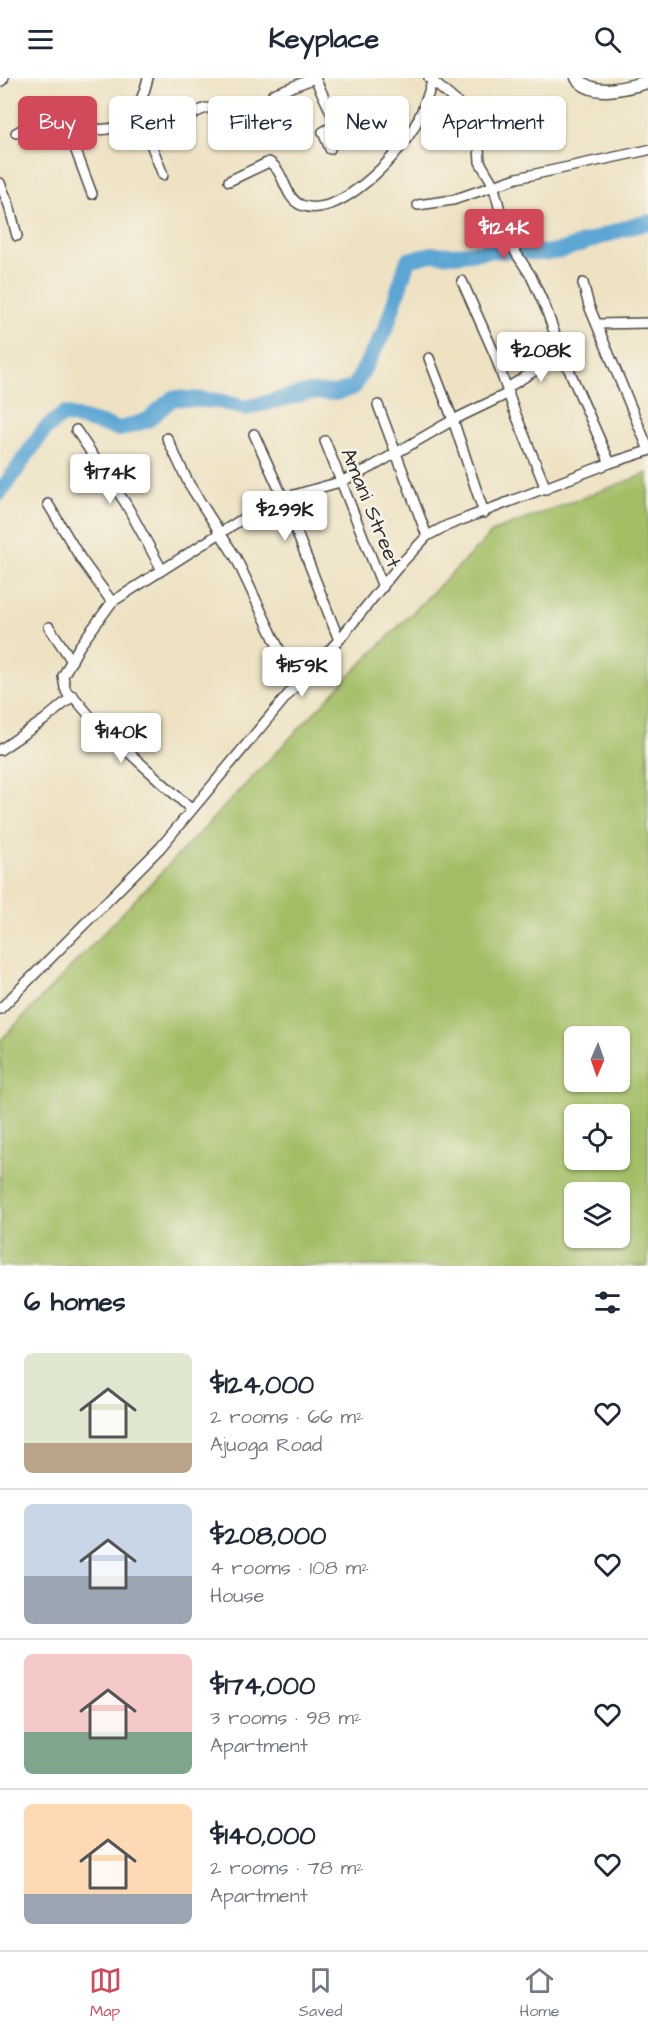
<!DOCTYPE html>
<html lang="en">
<head>
<meta charset="utf-8">
<style>
	:root { --surface:#fff; --page:#f6f6f7; --text:#1f2937; --muted:#747a83; --line:#e0e1e3; --accent:#d1495b }
	body { margin:0; font-family:"Architects Daughter",sans-serif; background:var(--page); color:var(--text); height:100vh; display:flex; flex-direction:column; font-size:22px; white-space:nowrap }
	* { box-sizing:border-box; margin:0 }
	p { font-size:20px; color:var(--muted) }
	.icon { flex:none; width:33px; height:33px; fill:none; stroke:currentColor; stroke-width:2; stroke-linecap:round; stroke-linejoin:round }
	.map { position:relative; height:1188px; overflow:hidden }
	.details { display:flex; flex-direction:column; background:var(--surface); flex:1 }
	.details>* { flex:none }
	.top-card { position:absolute; left:18px; top:18px; width:612px; height:54px; display:flex; gap:12px }
	.needle { width:39px; rotate:182deg }
	.fabs { position:absolute; left:564px; top:948px; display:grid; gap:12px }
	.fabs a { display:grid; place-items:center; width:66px; height:66px; border-radius:9px; background:var(--surface); box-shadow:0 2px 4px #0004; font-size:30px }
	.price { position:absolute; translate:-50% -51px; padding:0 14px; border-radius:6px; background:#fff; color:#222; font-size:20px; line-height:39px; filter:drop-shadow(0 2px 3px #0008) }
	.price::after { content:''; position:absolute; left:50%; top:36px; width:18px; height:14px; margin-left:-9px; background:inherit; clip-path:polygon(0 0,100% 0,50% 100%) }
	.price.selected { background:var(--accent); color:#fff }
	ul { padding:0; list-style:none }
	li { display:flex; align-items:center; gap:18px; height:150px; padding:0 24px }
	li+li { border-top:2px solid var(--line) }
	li span { display:grid; place-items:center; flex:none; width:168px; height:120px; border-radius:9px; color:#555 }
	li>.icon { margin-inline-start:auto }
	span .icon { width:72px; height:72px; fill:#fffc; stroke-width:1 }
	li b { font-size:26px }
	h2 { display:flex; justify-content:space-between; align-items:center; height:72px; padding:0 24px; font-size:26px }
	.tag { padding:0 21px; border-radius:9px; background:var(--surface); box-shadow:0 2px 4px #0004; font-size:21px; line-height:54px }
	.tag.selected { background:var(--accent); color:#fff }
	header { display:flex; justify-content:space-between; align-items:center; height:78px; padding:0 24px; background:var(--surface); font-size:27px; font-weight:700 }
	.tab-bar { display:flex; justify-content:space-around; align-items:center; height:84px; border-top:2px solid var(--line); background:var(--surface); font-size:16px; color:var(--muted) }
	.tab-bar a { display:grid; justify-items:center; gap:3px }
	.tab-bar .selected { color:var(--accent) }
	.map>svg:first-child { display:block }
	.green { fill:#a2be65; stroke:#667448; stroke-width:1.5; fill-rule:evenodd }
	.lines { fill:none; stroke-linecap:round; stroke-linejoin:round }
	.river { stroke:#5ca6d4; stroke-width:16 }
	.minor-casing { stroke:#484642; stroke-width:12 }
	.tertiary-casing { stroke:#484642; stroke-width:15 }
	.minor { stroke:#fff; stroke-width:9 }
	.tertiary { stroke:#fff; stroke-width:12 }
	.labels { text-anchor:middle; dominant-baseline:central; stroke-width:5; stroke-linejoin:round; paint-order:stroke }
	.street-label { font-size:21px; fill:#2b2b2b; stroke:#f7f3e8 }
</style>
</head>
<body>
<header><svg class="icon" aria-label="menu" viewBox="0 0 24 24"><path d="M4 6h16M4 12h16M4 18h16"/></svg>Keyplace<svg class="icon" aria-label="search" viewBox="0 0 24 24"><circle cx="10" cy="10" r="6"/><path d="M15 15l6 6"/></svg></header>
<div class="map">
<svg width="648" height="1188" viewBox="0 0 648 1188">
	<rect width="100%" height="100%" fill="#f7f3e8"/>
	<filter id="ink" filterUnits="userSpaceOnUse"><feTurbulence type="fractalNoise" baseFrequency=".0167" numOctaves="2"/><feDisplacementMap in="SourceGraphic" scale="12" xChannelSelector="R" yChannelSelector="G"/><feConvolveMatrix kernelMatrix="1 2 1 2 8 2 1 2 1" color-interpolation-filters="sRGB"/></filter>
	<filter id="wash" filterUnits="userSpaceOnUse"><feTurbulence type="fractalNoise" baseFrequency=".008" numOctaves="4" result="noise"/><feDisplacementMap in="SourceGraphic" scale="24" xChannelSelector="R" yChannelSelector="G"/><feGaussianBlur stdDeviation="1.35" result="paint"/><feColorMatrix in="noise" values="0 0 0 0 0 0 0 0 0 0 0 0 0 0 0 0 0 1.4 0 .05"/><feComposite in="paint" operator="in"/></filter>
	<g filter="url(#wash)">
		<rect width="100%" height="100%" fill="#eee2c3"/>
		<!-- green -->
		<path class="green" d="M648 395V1188H0L1 962 355 592 494 453ZM574 958H620V1004H574ZM574 1036H620V1082H574ZM574 1114H620V1160H574Z"/>
		<g class="lines">
			<!-- river -->
			<path class="river" d="M0 415 45 351 64 336 120 351 148 342 173 320 219 323 245 330 310 314 336 315 354 309 386 250 408 182 432 176 453 177 494 172 544 175 563 172 623 151 648 144"/>
		</g>
	</g>
	<g filter="url(#ink)">
		<g class="lines">
			<defs>
				<g id="minor">
					<path d="M315 0 335 43V47L323 54 330 71"/>
					<path d="M429 0 459 26 468 45 479 70 480 84 493 106 505 151 516 175 531 198 546 231 562 276 610 385"/>
					<path d="M273 16 315 0"/>
					<path d="M133 38 144 48 163 97"/>
					<path d="M90 48 81 60 76 73 92 116"/>
					<path d="M144 48C167 50 186 38 206 30"/>
					<path d="M16 55C28 48 53 31 67 32 77 33 82 42 89 48 95 52 101 52 107 51 133 50 143 21 148 0"/>
					<path d="M229 103 269 84C285 93 284 120 301 127 338 142 396 80 413 51 422 36 427 21 432 4"/>
					<path d="M0 105 9 127 17 158"/>
					<path d="M418 127 453 122 517 100 648 72"/>
					<path d="M462 203 495 277 514 332 546 411"/>
					<path d="M583 205 589 228 648 370"/>
					<path d="M597 246 648 245"/>
					<path d="M429 280 453 342 484 435"/>
					<path d="M507 310 562 276"/>
					<path d="M378 327 427 458"/>
					<path d="M76 352 126 426 162 492"/>
					<path d="M254 356 284 422 339 562"/>
					<path d="M167 360 189 406 236 480 296 607"/>
					<path d="M325 363 383 509"/>
					<path d="M48 426 81 481 112 524"/>
					<path d="M49 549 72 583"/>
					<path d="M0 672 44 642 73 618"/>
					<path d="M191 731 94 643 73 618 67 615 65 610 63 598 79 569 112 524 247 438 294 417 340 404 370 390 453 342 509 315"/>
					<path d="M0 931 160 770 296 607 339 562 398 489 427 458 446 448 610 385 648 373"/>
				</g>
				<g id="tertiary">
					<path d="M577 0C593 21 627 9 648 4"/>
					<path d="M0 2 2 0"/>
				</g>
			</defs>
			<!-- minor casing -->
			<use href="#minor" class="minor-casing"/>
			<!-- tertiary casing -->
			<use href="#tertiary" class="tertiary-casing"/>
			<!-- minor -->
			<use href="#minor" class="minor"/>
			<!-- tertiary -->
			<use href="#tertiary" class="tertiary"/>
		</g>
	</g>
	<g class="labels">
		<!-- street labels -->
		<g class="street-label">
			<text transform="translate(371 430) rotate(68)">Amani Street</text>
		</g>
	</g>
</svg>
<div class="fabs">
<a><svg class="needle" viewBox="-14 -14 28 28"><path d="M0-13l5 13h-10z" fill="#e53935"/><path d="M0 13l5-13h-10z" fill="#747a83"/></svg></a>
<a><svg class="icon" aria-label="locate" viewBox="0 0 24 24"><circle cx="12" cy="12" r="6"/><path d="M12 2v4M12 18v4M2 12h4M18 12h4"/></svg></a>
<a><svg class="icon" aria-label="layers" viewBox="0 0 24 24"><path d="M12 4l9 5-9 5-9-5zM3 14l9 5 9-5"/></svg></a>
</div>
<b class="price selected" style="left:504px;top:182px">$124K</b>
<b class="price" style="left:541px;top:305px">$208K</b>
<b class="price" style="left:110px;top:427px">$174K</b>
<b class="price" style="left:285px;top:464px">$299K</b>
<b class="price" style="left:302px;top:620px">$159K</b>
<b class="price" style="left:121px;top:686px">$140K</b>
<div class="top-card">
<a class="tag selected">Buy</a>
<a class="tag">Rent</a>
<a class="tag">Filters</a>
<a class="tag">New</a>
<a class="tag">Apartment</a>
</div>
</div>
<section class="details">
<h2>6 homes<svg class="icon" aria-label="filters" viewBox="0 0 24 24"><path d="M4 7h16M4 17h16"/><circle cx="9" cy="7" r="2"/><circle cx="15" cy="17" r="2"/></svg></h2>
<ul>
<li><span style="background:linear-gradient(#dfe7d0 75%,#b9a48a 0)"><svg class="icon" aria-label="home" viewBox="0 0 24 24"><path d="M3 11l9-7 9 7M6 9v11h12V9"/></svg></span><div><b>$124,000</b><p>2 rooms · 66 m²</p><p>Ajuoga Road</p></div><svg class="icon" aria-label="heart" viewBox="0 0 24 24"><path d="M12 20l-8-8c-3-5 5-10 8-4 3-6 11-1 8 4z"/></svg></li>
<li><span style="background:linear-gradient(#c9d6e8 60%,#9aa5b1 0)"><svg class="icon" aria-label="home" viewBox="0 0 24 24"><path d="M3 11l9-7 9 7M6 9v11h12V9"/></svg></span><div><b>$208,000</b><p>4 rooms · 108 m²</p><p>House</p></div><svg class="icon" aria-label="heart" viewBox="0 0 24 24"><path d="M12 20l-8-8c-3-5 5-10 8-4 3-6 11-1 8 4z"/></svg></li>
<li><span style="background:linear-gradient(#f6c9c9 65%,#7fa58c 0)"><svg class="icon" aria-label="home" viewBox="0 0 24 24"><path d="M3 11l9-7 9 7M6 9v11h12V9"/></svg></span><div><b>$174,000</b><p>3 rooms · 98 m²</p><p>Apartment</p></div><svg class="icon" aria-label="heart" viewBox="0 0 24 24"><path d="M12 20l-8-8c-3-5 5-10 8-4 3-6 11-1 8 4z"/></svg></li>
<li><span style="background:linear-gradient(#ffd9b3 75%,#9aa5b1 0)"><svg class="icon" aria-label="home" viewBox="0 0 24 24"><path d="M3 11l9-7 9 7M6 9v11h12V9"/></svg></span><div><b>$140,000</b><p>2 rooms · 78 m²</p><p>Apartment</p></div><svg class="icon" aria-label="heart" viewBox="0 0 24 24"><path d="M12 20l-8-8c-3-5 5-10 8-4 3-6 11-1 8 4z"/></svg></li>
</ul>
</section>
<nav class="tab-bar">
<a class="selected"><svg class="icon" aria-label="map" viewBox="0 0 24 24"><path d="M3 6l6-2 6 2 6-2v14l-6 2-6-2-6 2zM9 4v14M15 6v14"/></svg>Map</a>
<a><svg class="icon" aria-label="saved" viewBox="0 0 24 24"><path d="M7 4h10v16l-5-4-5 4z"/></svg>Saved</a>
<a><svg class="icon" aria-label="home" viewBox="0 0 24 24"><path d="M3 11l9-7 9 7M6 9v11h12V9"/></svg>Home</a>
</nav>
</body>
</html>
